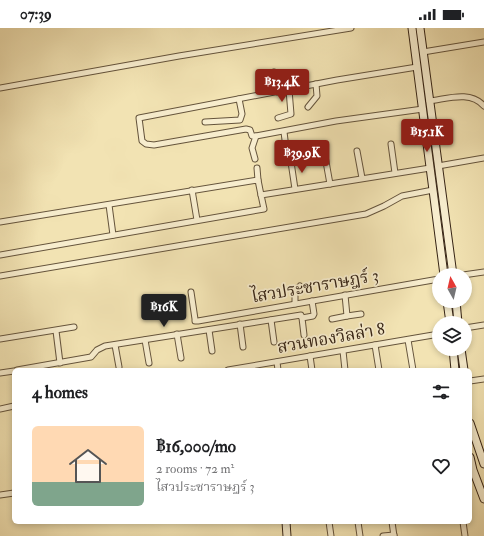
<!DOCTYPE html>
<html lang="en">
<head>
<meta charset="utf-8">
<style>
	:root { --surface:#fff; --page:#f2f2f2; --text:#202124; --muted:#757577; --line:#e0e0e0; --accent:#8f2418 }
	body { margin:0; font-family:"IM FELL Double Pica","Noto Serif Thai",serif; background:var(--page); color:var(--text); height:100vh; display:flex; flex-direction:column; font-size:15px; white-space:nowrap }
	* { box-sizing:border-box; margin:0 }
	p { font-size:13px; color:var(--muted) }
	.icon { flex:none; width:22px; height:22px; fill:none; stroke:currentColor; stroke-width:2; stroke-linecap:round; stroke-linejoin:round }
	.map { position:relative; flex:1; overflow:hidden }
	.drawer { position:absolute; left:12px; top:340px; width:460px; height:156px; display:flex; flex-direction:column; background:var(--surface); border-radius:6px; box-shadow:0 2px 6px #0003 }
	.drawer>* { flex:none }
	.needle { width:26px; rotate:352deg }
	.tools { position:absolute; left:432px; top:240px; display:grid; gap:8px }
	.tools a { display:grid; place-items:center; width:40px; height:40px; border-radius:50%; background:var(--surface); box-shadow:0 2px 6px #0003; font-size:20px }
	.price { position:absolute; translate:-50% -34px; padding:0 9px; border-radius:4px; background:var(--accent); color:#fff; font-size:13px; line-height:26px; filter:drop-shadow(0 1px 2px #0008) }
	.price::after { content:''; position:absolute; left:50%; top:24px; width:12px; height:9px; margin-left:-6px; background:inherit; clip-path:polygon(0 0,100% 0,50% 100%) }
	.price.current { background:#222; color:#fff }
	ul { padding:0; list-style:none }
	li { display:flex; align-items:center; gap:12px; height:100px; padding:0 20px }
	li+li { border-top:1px solid var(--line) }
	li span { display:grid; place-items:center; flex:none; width:112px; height:80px; border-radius:6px; color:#555 }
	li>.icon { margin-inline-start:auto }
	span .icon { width:48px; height:48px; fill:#fffc; stroke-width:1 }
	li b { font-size:17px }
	h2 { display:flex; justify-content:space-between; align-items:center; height:48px; padding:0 20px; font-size:17px }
	.status { display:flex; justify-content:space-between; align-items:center; height:28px; padding:0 20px; background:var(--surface); direction:ltr }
	.status svg { height:11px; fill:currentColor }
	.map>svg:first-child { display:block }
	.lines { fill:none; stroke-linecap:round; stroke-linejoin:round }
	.street-casing { stroke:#65543c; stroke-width:7 }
	.secondary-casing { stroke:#362415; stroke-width:9 }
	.street { stroke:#f7edce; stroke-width:5 }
	.secondary { stroke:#f7edce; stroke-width:7 }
	.labels { text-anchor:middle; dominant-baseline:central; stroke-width:3.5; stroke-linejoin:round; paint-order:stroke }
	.street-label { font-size:17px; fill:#362415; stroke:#f7edce }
</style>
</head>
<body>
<div class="status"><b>07:39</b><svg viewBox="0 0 49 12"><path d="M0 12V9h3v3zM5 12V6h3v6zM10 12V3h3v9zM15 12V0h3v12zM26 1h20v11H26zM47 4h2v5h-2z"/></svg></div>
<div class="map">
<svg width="484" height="508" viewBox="0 0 484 508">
	<rect width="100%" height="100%" fill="#f2e3b3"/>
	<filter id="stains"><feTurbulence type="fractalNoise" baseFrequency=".005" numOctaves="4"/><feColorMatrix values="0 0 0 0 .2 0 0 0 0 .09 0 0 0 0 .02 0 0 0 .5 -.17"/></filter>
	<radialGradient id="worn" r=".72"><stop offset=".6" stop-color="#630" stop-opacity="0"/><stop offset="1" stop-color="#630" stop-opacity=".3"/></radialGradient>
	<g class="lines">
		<defs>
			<g id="street">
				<path d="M423 24 484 14"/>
				<path d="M417 39 337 52 139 90 142 113 146 116 154 117 246 101 250 102 252 108H256L336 93 423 81"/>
				<path d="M274 44 278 64"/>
				<path d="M0 60 179 28 351 0"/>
				<path d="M429 73C447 71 470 62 484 78"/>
				<path d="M308 79 317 68 316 56"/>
				<path d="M278 90 291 86 289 62"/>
				<path d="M205 94 240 92 242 86 239 71"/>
				<path d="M284 104 287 128"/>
				<path d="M391 116 395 145"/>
				<path d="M357 123 362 150"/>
				<path d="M325 128 330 156"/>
				<path d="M255 131 252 120 256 108"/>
				<path d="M291 134 295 161"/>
				<path d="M438 138 484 130"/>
				<path d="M257 140 258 152"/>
				<path d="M192 162 197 192"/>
				<path d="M109 177 113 207"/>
				<path d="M0 194 258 152 261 167"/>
				<path d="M0 227 264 181 261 167 430 140"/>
				<path d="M463 247 484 244"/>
				<path d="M0 248 366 186 384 178 402 168 433 162"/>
				<path d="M191 264 195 291V293H198L439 251"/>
				<path d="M345 267 347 288 361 286"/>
				<path d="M295 276V264L300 258"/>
				<path d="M332 291 347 288"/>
				<path d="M271 292 274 314"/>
				<path d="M240 296 243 319"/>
				<path d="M465 300 484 297"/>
				<path d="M209 302 212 323"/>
				<path d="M56 303 60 335"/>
				<path d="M177 306 181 330"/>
				<path d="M304 307 302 290 313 288 314 286 312 273"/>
				<path d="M0 311 74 299"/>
				<path d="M145 312 149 335"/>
				<path d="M408 312 413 342"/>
				<path d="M115 317 119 339"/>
				<path d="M375 317 379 342"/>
				<path d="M343 323 345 342"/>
				<path d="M310 328 312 342"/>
				<path d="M277 334 278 342"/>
				<path d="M17 342 91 329 97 322 105 318 301 287 302 290"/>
				<path d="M228 342 439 306"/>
				<path d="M0 345 14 343"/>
				<path d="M470 353 484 351"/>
				<path d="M0 381 14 378"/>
				<path d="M0 467 14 465"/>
				<path d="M329 494 331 508"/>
				<path d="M358 494 360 508"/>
				<path d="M392 494 394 508"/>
				<path d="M463 494 465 508"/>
				<path d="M383 508 394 507"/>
			</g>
			<g id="secondary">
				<path d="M412 0 444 247"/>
				<path d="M420 0 453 247"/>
				<path d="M447 273 450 295"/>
				<path d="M456 273 458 295"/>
				<path d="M453 321 455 342"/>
				<path d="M461 321 464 342"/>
				<path d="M470 395 484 436"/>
				<path d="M470 429 473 442 484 471"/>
				<path d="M286 494 287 508"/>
			</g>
		</defs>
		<!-- street casing -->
		<use href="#street" class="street-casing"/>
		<!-- secondary casing -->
		<use href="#secondary" class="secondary-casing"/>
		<!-- street -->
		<use href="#street" class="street"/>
		<!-- secondary -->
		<use href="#secondary" class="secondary"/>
	</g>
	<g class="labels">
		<!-- street labels -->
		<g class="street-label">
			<text transform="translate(315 258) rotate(-10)">ไสวประชาราษฎร์ 3</text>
			<text transform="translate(331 310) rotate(-10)">สวนทองวิลล่า 8</text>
		</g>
	</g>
	<rect width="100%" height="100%" filter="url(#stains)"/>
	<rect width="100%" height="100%" fill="url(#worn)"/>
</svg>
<div class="tools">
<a><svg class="needle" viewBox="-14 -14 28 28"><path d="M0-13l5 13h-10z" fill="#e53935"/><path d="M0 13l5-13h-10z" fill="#757577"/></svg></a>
<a><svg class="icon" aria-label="layers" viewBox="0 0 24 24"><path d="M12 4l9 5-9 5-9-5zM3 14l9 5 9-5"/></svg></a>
</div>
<b class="price" style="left:282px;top:75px">฿13.4K</b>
<b class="price" style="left:427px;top:125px">฿15.1K</b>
<b class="price" style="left:302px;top:146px">฿39.9K</b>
<b class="price current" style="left:164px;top:300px">฿16K</b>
<section class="drawer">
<h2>4 homes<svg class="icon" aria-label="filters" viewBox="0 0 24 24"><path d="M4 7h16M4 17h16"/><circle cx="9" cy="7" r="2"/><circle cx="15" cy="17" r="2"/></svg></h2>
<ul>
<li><span style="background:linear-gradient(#ffd9b3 70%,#7fa58c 0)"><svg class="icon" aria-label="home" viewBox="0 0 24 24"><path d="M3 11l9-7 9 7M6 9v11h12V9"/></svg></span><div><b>฿16,000/mo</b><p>2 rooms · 72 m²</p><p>ไสวประชาราษฎร์ 3</p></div><svg class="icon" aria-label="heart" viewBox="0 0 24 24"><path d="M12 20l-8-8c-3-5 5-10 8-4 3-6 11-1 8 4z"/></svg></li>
</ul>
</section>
</div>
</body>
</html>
